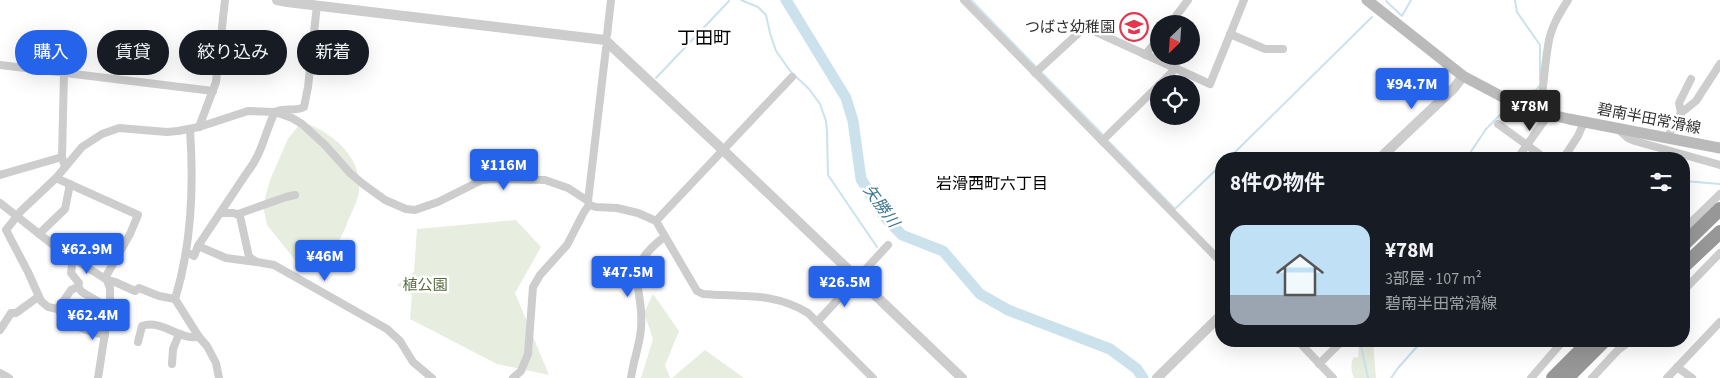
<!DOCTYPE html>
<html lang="ja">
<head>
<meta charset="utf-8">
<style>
	:root { --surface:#171b24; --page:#242831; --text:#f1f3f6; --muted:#9ea1a6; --line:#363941; --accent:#2563eb }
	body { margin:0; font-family:"Source Sans 3","Noto Sans JP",sans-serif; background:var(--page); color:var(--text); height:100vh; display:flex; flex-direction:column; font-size:19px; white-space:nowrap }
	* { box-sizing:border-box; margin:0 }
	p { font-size:16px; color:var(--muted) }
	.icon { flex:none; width:28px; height:28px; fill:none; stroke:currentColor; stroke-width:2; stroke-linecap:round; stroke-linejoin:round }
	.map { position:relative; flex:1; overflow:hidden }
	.sheet { position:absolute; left:1215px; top:152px; width:475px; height:195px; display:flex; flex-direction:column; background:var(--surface); border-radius:20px; box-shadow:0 5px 20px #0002 }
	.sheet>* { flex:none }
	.top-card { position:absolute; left:15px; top:30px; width:475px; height:45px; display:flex; gap:10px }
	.needle { width:32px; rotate:205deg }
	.buttons { position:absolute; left:1150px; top:15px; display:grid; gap:10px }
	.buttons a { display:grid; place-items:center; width:50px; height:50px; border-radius:50%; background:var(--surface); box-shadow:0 5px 20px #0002; font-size:25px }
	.price { position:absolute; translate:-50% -42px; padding:0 11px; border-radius:5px; background:var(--accent); color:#fff; font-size:16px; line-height:32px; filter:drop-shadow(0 1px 2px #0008) }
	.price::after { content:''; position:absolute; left:50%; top:30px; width:15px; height:11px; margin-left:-8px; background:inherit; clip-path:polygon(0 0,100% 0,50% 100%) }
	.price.active { background:#222; color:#fff }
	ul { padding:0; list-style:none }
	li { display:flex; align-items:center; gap:15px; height:125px; padding:0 15px }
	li+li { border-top:1px solid var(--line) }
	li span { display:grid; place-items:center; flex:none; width:140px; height:100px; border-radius:15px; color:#555 }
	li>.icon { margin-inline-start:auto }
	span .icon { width:60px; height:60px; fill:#fffc; stroke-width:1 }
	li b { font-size:21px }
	h2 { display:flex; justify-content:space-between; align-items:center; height:60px; padding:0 15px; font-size:21px }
	.pill { padding:0 18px; border-radius:22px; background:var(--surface); box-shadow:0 5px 20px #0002; font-size:18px; line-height:45px }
	.pill.active { background:var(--accent); color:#fff }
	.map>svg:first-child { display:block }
	.green { fill:#e7eddf }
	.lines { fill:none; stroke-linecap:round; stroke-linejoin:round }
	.stream { stroke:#cbe2ec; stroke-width:2 }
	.river { stroke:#cbe2ec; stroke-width:11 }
	.minor { stroke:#cdcdcd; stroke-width:8 }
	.tertiary { stroke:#cdcdcd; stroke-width:10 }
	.secondary { stroke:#bababa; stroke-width:11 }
	.motorway { stroke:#979797; stroke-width:14 }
	.labels { text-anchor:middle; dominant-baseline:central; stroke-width:5; stroke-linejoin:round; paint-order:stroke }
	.poi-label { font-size:15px; fill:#303030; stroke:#fff; text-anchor:end }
	.street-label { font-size:15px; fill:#303030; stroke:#fff }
	.park-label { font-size:15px; fill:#576c3e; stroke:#fff }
	.neighbourhood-label { font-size:16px; fill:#000; stroke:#fff }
	.water-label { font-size:16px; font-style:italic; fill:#3e7893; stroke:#fff }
	.quarter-label { font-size:18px; fill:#000; stroke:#fff }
</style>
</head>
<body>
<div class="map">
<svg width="1720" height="378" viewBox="0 0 1720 378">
	<rect width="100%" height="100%" fill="#fff"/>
	<!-- green -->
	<g class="green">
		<path d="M308 124C336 135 363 160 359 192 357 202 352 212 348 221 344 232 337 246 329 254 325 259 319 263 314 266L296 261 267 225 263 206 270 180 288 139 299 125Z"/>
		<path d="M516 220 541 247 515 293 549 375 497 364 410 319 412 295 397 285 414 272 417 229Z"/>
		<path d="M653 294 679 331 665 365 670 378H641L653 339 644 313Z"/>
		<path d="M1359 341H1373L1376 378H1354C1351 372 1350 363 1354 357L1358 358Z"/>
		<path d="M705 350 744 378H672Z"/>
	</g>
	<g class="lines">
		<!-- stream -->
		<g class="stream">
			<path d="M741 0 758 7 766 15 770 33 776 51 791 72 809 89 820 104 826 121 827 131 828 175 877 247"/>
			<path d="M971 0 1036 67"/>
			<path d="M1515 0 1517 12 1540 45V80"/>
			<path d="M1386 1 1402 16 1411 0"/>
			<path d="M1041 72 1104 136"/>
			<path d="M656 78 729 1"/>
			<path d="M1519 97 1524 93 1536 90 1540 85"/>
			<path d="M1107 140 1175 209 1221 165"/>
			<path d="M1228 159 1372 17"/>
			<path d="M1466 159 1486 129 1505 110"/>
			<path d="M1684 181 1720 184"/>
			<path d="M1360 341 1368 378"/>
			<path d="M1391 378 1398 368 1422 341"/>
		</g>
		<!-- river -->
		<path class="river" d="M786 0 846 98 853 121 861 179 884 216 902 235 943 251 980 294 1008 310 1110 349 1137 369 1143 378"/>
		<!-- minor -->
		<g class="minor">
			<path d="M964 0 1221 262"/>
			<path d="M1170 24 1188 0"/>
			<path d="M1230 34 1265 49H1283"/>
			<path d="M605 40 607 35 611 0"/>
			<path d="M1145 55 1159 38"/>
			<path d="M0 65 213 91"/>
			<path d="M64 73 62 157 65 167"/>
			<path d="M1035 73 1085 27 1210 84 1244 0"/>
			<path d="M1160 84 1176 68"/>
			<path d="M1539 112C1544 90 1544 68 1548 46 1550 29 1559 14 1568 0"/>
			<path d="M1681 113 1679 103 1691 79"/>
			<path d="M1498 124 1546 159"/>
			<path d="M199 127 216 82 225 0"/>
			<path d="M190 129C194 186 192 244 175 299L199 337 207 346 216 363 219 378"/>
			<path d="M1619 130 1628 138 1635 141 1720 165"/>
			<path d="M1667 138 1681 113 1696 101 1720 64"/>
			<path d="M1102 141 1159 85"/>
			<path d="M1517 159 1549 114"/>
			<path d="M1563 159 1578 136 1584 122"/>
			<path d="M0 175 62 157"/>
			<path d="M56 178 138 215 130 234 105 278"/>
			<path d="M0 203 57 248 107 280 115 282 135 291 139 288 159 296 175 299"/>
			<path d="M589 205 596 207 617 208 638 213 656 221 697 291 703 294C742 297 774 292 808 313L873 378"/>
			<path d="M589 205 588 201 606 48 610 43"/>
			<path d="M221 213H234L240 216 249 257 257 262 274 265 387 329 400 341 413 362 432 378"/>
			<path d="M238 214 286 197 295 195"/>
			<path d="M656 221 792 77"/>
			<path d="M1684 229 1720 194"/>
			<path d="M39 234 65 209 70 184"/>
			<path d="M198 246 226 258 256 262"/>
			<path d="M186 252 194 256 198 246 246 174C263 153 264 134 275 112 284 107 295 112 304 107L308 87 317 5"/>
			<path d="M73 258 71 273 79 283 78 287"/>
			<path d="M1684 290 1720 253"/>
			<path d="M58 309 71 290 78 287 82 292 109 308"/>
			<path d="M817 322 888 245"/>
			<path d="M0 330 11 313H16L38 297"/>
			<path d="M105 335C88 331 66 325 58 309L48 307 41 301 28 272 6 230 21 211 56 178 82 147 102 134 119 128 167 132 178 131 199 127 248 111 275 112 292 118 302 124 325 145 350 173 363 184 385 200 406 209 415 210 438 202 482 180 491 179 545 180 568 188 588 201"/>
			<path d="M1298 341 1333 378"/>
			<path d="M138 342 142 326C162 319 178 340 199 337"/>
			<path d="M172 364 173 349 179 334"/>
			<path d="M1319 364 1342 341"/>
			<path d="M1677 367 1692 378"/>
			<path d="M0 373 9 378"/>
			<path d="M98 378 110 301V288L107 280"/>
			<path d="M513 378 521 371 528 354 533 287 540 275 567 245 584 212 589 205"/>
			<path d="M631 378C633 361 640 345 641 328 645 285 619 272 664 237"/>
			<path d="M1531 378 1563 341"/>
			<path d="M1592 378 1618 350 1630 341"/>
			<path d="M1667 378 1720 322"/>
		</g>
		<!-- tertiary -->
		<g class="tertiary">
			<path d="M277 0 287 2 605 40 723 150 962 378"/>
			<path d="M1379 159 1454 88 1463 76"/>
			<path d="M1157 378 1221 315"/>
		</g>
		<!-- secondary -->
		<path class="secondary" d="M1367 0 1463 76 1512 102 1539 112 1569 119 1720 148"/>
		<!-- motorway -->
		<g class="motorway">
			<path d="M1684 244 1720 209"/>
			<path d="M1684 266 1720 232"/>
			<path d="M1553 378 1590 341"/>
			<path d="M1567 378 1604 341"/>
		</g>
	</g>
	<!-- icons -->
	<defs>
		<symbol id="school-ring" viewBox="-11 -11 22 22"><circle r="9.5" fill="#fff" stroke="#e4364f" stroke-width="1.5"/><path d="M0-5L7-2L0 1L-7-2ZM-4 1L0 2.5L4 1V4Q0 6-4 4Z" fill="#e4364f"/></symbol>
	</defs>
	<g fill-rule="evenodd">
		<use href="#school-ring" x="1118" y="11" width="32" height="32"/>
	</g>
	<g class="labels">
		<!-- poi labels -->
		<g class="poi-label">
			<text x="1115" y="27">つばさ幼稚園</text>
		</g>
		<!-- street labels -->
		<g class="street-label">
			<text transform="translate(1649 119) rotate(11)">碧南半田常滑線</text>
		</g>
		<!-- park labels -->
		<g class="park-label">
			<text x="425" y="285">植公園</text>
		</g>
		<!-- neighbourhood labels -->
		<g class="neighbourhood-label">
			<text x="992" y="184">岩滑西町六丁目</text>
		</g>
		<!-- water labels -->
		<g class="water-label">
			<text transform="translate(881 206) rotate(54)">矢勝川</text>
		</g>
		<!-- quarter labels -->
		<g class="quarter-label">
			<text x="704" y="38">丁田町</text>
		</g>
	</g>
</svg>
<div class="buttons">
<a><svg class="needle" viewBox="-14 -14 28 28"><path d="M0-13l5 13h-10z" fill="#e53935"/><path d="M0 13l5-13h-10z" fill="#9ea1a6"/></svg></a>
<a><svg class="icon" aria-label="locate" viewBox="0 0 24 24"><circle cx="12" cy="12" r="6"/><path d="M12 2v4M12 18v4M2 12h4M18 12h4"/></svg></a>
</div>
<b class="price" style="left:1412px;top:110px">¥94.7M</b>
<b class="price active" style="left:1530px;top:132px">¥78M</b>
<b class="price" style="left:504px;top:191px">¥116M</b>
<b class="price" style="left:87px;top:275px">¥62.9M</b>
<b class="price" style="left:325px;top:282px">¥46M</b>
<b class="price" style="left:628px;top:298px">¥47.5M</b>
<b class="price" style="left:845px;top:308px">¥26.5M</b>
<b class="price" style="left:93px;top:341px">¥62.4M</b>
<div class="top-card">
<a class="pill active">購入</a>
<a class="pill">賃貸</a>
<a class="pill">絞り込み</a>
<a class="pill">新着</a>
</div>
<section class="sheet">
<h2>8件の物件<svg class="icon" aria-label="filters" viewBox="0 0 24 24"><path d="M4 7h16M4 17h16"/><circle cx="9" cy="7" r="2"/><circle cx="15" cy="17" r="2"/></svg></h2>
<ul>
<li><span style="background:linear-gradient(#bfe0f5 70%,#9aa5b1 0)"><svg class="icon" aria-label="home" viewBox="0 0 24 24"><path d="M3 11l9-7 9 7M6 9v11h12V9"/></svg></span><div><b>¥78M</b><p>3部屋 · 107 m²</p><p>碧南半田常滑線</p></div></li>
</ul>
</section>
</div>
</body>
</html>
